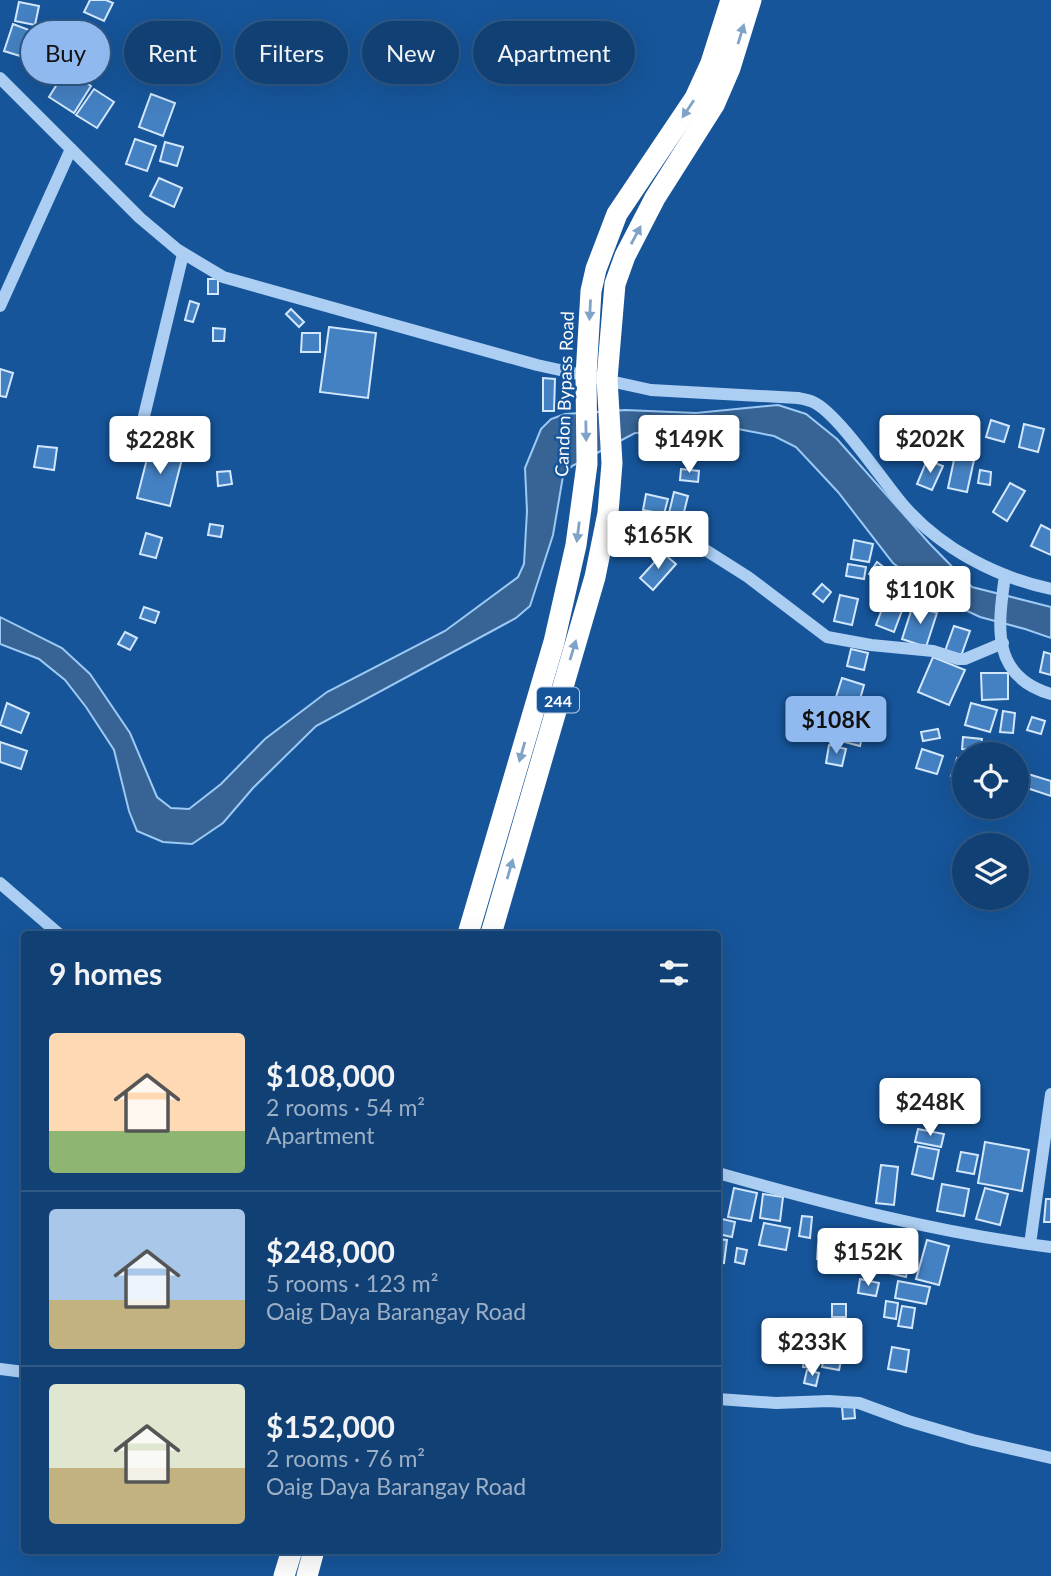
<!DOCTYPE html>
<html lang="en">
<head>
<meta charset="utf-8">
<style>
	:root { --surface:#104074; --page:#1e4b7c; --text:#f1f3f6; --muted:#9cafc5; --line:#305986; --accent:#90b9f0 }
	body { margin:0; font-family:Lato,sans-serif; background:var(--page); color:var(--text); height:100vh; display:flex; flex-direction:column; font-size:26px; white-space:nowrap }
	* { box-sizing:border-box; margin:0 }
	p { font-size:23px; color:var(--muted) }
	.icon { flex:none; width:38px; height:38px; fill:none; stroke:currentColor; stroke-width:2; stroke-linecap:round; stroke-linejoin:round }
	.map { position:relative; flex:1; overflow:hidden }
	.drawer { position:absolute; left:21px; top:931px; width:700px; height:623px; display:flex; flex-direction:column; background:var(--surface); border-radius:7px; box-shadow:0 7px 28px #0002,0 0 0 2px var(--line) }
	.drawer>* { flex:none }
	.hud { position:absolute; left:21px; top:21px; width:700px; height:63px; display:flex; gap:14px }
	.fabs { position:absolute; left:952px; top:742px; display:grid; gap:14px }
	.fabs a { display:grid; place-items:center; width:77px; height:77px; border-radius:50%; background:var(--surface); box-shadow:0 7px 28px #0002,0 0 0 2px var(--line); font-size:35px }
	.price { position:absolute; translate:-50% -60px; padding:0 16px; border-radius:7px; background:#fff; color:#222; font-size:23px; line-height:46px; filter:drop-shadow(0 2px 4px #0008) }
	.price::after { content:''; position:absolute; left:50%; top:42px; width:21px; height:16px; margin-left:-10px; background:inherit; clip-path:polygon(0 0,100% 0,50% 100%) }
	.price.current { background:var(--accent); color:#111 }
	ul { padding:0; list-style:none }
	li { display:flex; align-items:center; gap:21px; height:175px; padding:0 28px }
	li+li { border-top:2px solid var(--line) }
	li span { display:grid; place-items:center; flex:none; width:196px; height:140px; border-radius:7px; color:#555 }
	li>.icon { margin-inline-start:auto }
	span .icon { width:84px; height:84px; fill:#fffc; stroke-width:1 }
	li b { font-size:30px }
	h2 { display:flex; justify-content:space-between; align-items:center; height:84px; padding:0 28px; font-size:30px }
	.pill { padding:0 24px; border-radius:32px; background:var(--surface); box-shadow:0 7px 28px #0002,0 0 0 2px var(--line); font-size:24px; line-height:63px }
	.pill.current { background:var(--accent); color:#111 }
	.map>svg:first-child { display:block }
	.water { fill:#376495; stroke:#9dc9f5; stroke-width:2 }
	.building { fill:#4481c2; stroke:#d2e7fc; stroke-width:2 }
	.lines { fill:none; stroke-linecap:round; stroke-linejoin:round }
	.minor { stroke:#abcef2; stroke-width:12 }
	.highway { stroke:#fff; stroke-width:21 }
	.oneway { fill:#7fa2c7 }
	.labels { text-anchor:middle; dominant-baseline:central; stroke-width:5; stroke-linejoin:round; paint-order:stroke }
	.shield { fill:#16559a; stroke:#b9cce1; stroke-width:2 }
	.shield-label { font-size:16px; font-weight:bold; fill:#fff }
	.street-label { font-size:18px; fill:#fff; stroke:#16559a }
</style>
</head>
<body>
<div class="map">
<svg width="1051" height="1576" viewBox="0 0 1051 1576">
	<rect width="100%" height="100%" fill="#16559a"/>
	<!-- water -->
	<path class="water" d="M778 405 806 414 837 439 929 543 972 587 1051 607V638L1025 629 980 617 935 596 893 563 838 492 796 447 774 436 738 429 635 433 572 466 563 476 553 535 530 606 516 618 316 726 253 788 223 823 192 844 163 842 137 831 129 811 114 750 86 707 65 680 39 659 0 644V617L62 648 90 674 130 733 157 797 171 808 189 809 221 784 265 739 327 692 445 631 518 577 524 564 527 511 525 468 541 429 551 419 565 414 625 410 696 413Z"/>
	<!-- building -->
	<g class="building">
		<path d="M90 0H106L113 3 104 21 84 12Z"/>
		<path d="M19 2 39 6 35 25 15 21Z"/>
		<path d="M13 24 29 30 20 56 4 51Z"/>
		<path d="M47 37 62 43 56 58 41 52Z"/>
		<path d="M154 47 163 51 157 65 148 61Z"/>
		<path d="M173 51 190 56 183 78 166 72Z"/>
		<path d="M66 70 91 86 74 113 49 97Z"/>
		<path d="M94 89 114 102 97 128 76 115Z"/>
		<path d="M151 94 175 103 163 136 139 127Z"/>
		<path d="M135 139 156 146 147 171 126 164Z"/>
		<path d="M165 142 183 147 177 166 160 161Z"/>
		<path d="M159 178 182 188 174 207 150 196Z"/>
		<rect x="208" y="279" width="10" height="15"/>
		<path d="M190 301 199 304 193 322 185 320Z"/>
		<path d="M291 309 304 322 299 327 286 314Z"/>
		<path d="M329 327 376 333 368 398 320 392Z"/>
		<path d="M213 328 225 329 224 341H213Z"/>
		<path d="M302 333H320V352H301Z"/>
		<path d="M0 369 13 373 6 397 0 396Z"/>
		<path d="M543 378 555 379 554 411H543Z"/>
		<path d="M991 420 1009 426 1004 442 986 437Z"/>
		<path d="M1024 424 1044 429 1038 452 1019 447Z"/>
		<path d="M38 446 57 448 54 470 34 467Z"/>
		<path d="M150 447 183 455 170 506 137 498Z"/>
		<path d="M955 455 974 460 967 492 948 488Z"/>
		<path d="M927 460 943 466 932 490 917 484Z"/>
		<path d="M681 469 699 471 698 482 680 480Z"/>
		<path d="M980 470 991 472 990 485 978 483Z"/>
		<path d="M230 471 232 484 218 486 217 472Z"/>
		<path d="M1010 483 1025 491 1007 521 993 512Z"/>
		<path d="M674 492 688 496 682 520 668 517Z"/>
		<path d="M646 494 668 499 664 514 643 510Z"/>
		<path d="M210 524 223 526 221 537 208 535Z"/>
		<path d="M1041 525 1051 530V555L1031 546Z"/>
		<path d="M146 533 162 538 156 558 140 554Z"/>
		<path d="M854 540 873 544 869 562 851 559Z"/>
		<path d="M663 553 676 564 653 590 640 578Z"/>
		<path d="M877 562 885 568 877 579 869 574Z"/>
		<path d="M848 564 866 567 864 579 846 576Z"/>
		<path d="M822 584 831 592 823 602 813 594Z"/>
		<path d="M889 591 907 597 894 632 876 625Z"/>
		<path d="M840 595 858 599 852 625 834 621Z"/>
		<path d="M913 605 937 613 926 647 902 639Z"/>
		<path d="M144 607 159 612 155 623 140 618Z"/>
		<path d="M954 626 970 631 961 656 945 651Z"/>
		<path d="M125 632 137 638 130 650 118 644Z"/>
		<path d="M851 649 868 653 864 670 847 666Z"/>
		<path d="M1044 652 1051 654V675L1040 672Z"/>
		<path d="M933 657 965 670 949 705 918 692Z"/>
		<path d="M981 673H1008V699L982 700Z"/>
		<path d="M842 678 864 685 859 703 836 697Z"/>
		<path d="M7 703 29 713 21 733 0 725Z"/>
		<path d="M971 703 997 710 990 732 965 725Z"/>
		<path d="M1003 711 1015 713 1013 733 1000 732Z"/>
		<path d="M835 713 866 721 860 746 829 738Z"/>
		<path d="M1032 717 1045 721 1041 734 1027 730Z"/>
		<path d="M938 729 940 738 923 741 921 732Z"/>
		<path d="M963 737 982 739 981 751 962 749Z"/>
		<path d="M0 742 27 751 21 769 0 762Z"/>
		<path d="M829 745 846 749 842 766 826 763Z"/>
		<path d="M922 749 943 756 937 774 916 768Z"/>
		<path d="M957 758 964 761V780L951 776Z"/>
		<path d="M1028 774 1051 781V796L1024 787Z"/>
		<path d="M918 1129 944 1134 941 1147 915 1142Z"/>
		<path d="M985 1142 1029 1150 1022 1191 978 1183Z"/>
		<path d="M918 1146 939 1150 933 1179 912 1174Z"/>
		<path d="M961 1152 978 1155 974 1174 957 1171Z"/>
		<path d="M881 1165 898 1167 894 1205 876 1203Z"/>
		<path d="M942 1184 969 1189 964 1216 937 1211Z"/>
		<path d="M734 1188 757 1193 751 1221 728 1217Z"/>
		<path d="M985 1188 1008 1194 1000 1225 976 1219Z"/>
		<path d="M763 1194 783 1197 780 1221 760 1218Z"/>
		<path d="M1046 1199H1051V1222H1044Z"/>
		<path d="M802 1216 812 1217 810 1238 799 1236Z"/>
		<path d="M718 1218 735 1222 732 1237 718 1234Z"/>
		<path d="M764 1223 790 1228 786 1250 759 1245Z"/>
		<path d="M866 1238 883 1241 879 1259 863 1255Z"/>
		<path d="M718 1239 727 1240 724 1263 718 1262Z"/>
		<path d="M895 1240 915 1244 911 1260 892 1256Z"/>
		<path d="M927 1240 949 1246 939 1285 916 1279Z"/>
		<path d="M818 1244H827L826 1260 817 1259Z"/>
		<path d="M737 1248 747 1250 744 1264 735 1262Z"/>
		<path d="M892 1260 909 1263 906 1277 889 1273Z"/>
		<path d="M860 1279 879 1283 876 1296 858 1293Z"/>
		<path d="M898 1281 930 1287 926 1304 895 1298Z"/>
		<path d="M886 1301 898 1303 896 1319 884 1317Z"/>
		<rect x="832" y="1304" width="14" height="13"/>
		<path d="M902 1306 915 1308 912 1328 898 1326Z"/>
		<path d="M811 1319 837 1320 836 1342 810 1341Z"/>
		<path d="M805 1346 818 1347 815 1368 803 1367Z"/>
		<path d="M892 1347 909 1350 906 1372 888 1369Z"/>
		<path d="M825 1354 842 1356 839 1370 822 1367Z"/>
		<path d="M807 1370 819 1373 816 1386 804 1383Z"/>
		<path d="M854 1405 855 1418 843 1419 842 1406Z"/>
	</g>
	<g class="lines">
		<!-- minor -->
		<g class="minor">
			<path d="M0 78 140 218 178 250 223 277 537 365 651 390 798 398C803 399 809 400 813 402 838 413 884 483 904 506 942 549 996 577 1051 589"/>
			<path d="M0 306 71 149"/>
			<path d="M139 437 183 254"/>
			<path d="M663 523 748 577 827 637 871 645 933 651 958 659H965L1003 643"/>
			<path d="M1005 575C998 626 990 676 1051 694"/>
			<path d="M0 883 59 934"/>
			<path d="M718 1173C828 1204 937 1233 1051 1247"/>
			<path d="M1030 1244 1051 1094"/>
			<path d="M0 1369 24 1372"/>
			<path d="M718 1399 776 1403 829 1401 859 1403 908 1421 973 1440 1051 1458"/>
		</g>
		<!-- highway -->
		<g class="highway">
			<path d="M468 934 554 642 576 545 587 464 586 376 591 291 596 269 617 214 695 98 711 63 731 0"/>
			<path d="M491 934 595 577 608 513 612 463 607 379 615 284 625 256 655 198 714 105 730 68 751 0"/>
			<path d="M284 1576 292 1550"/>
			<path d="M307 1576 314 1550"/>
		</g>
	</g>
	<!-- one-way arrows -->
	<defs><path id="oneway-solid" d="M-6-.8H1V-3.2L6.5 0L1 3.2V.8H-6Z" transform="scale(1.75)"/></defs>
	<g class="oneway">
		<use href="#oneway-solid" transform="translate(741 34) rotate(-73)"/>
		<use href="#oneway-solid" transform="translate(688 109) rotate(124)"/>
		<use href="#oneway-solid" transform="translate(636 235) rotate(-62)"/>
		<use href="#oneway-solid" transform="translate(590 310) rotate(93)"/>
		<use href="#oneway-solid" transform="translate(586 431) rotate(89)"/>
		<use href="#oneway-solid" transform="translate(578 532) rotate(97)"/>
		<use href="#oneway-solid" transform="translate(573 650) rotate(-73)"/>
		<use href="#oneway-solid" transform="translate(522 752) rotate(106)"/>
		<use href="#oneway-solid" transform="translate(510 869) rotate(-74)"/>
	</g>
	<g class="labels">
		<!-- shield labels -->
		<rect class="shield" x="537" y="687.5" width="42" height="25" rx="5"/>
		<g class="shield-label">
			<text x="558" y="700">244</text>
		</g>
		<!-- street labels -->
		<g class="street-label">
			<text transform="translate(564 394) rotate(-88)">Candon Bypass Road</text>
		</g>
	</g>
</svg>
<div class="fabs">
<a><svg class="icon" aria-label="locate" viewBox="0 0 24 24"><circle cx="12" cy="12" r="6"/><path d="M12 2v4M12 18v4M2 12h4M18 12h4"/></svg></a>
<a><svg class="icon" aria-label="layers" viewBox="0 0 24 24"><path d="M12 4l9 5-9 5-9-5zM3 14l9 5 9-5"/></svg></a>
</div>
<b class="price" style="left:689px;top:475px">$149K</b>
<b class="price" style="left:930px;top:475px">$202K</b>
<b class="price" style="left:160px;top:476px">$228K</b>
<b class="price" style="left:658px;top:571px">$165K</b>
<b class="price" style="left:920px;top:626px">$110K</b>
<b class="price current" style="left:836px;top:756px">$108K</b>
<b class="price" style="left:930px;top:1138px">$248K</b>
<b class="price" style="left:868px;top:1288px">$152K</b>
<b class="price" style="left:812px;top:1378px">$233K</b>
<div class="hud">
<a class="pill current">Buy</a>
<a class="pill">Rent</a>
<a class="pill">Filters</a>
<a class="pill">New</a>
<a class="pill">Apartment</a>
</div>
<section class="drawer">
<h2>9 homes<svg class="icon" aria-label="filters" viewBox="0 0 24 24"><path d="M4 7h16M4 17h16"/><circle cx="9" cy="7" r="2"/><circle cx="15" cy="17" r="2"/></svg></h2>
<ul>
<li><span style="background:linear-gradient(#ffd9b3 70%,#8fb573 0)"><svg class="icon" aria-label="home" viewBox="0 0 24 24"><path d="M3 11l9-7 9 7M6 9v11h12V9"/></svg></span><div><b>$108,000</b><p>2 rooms · 54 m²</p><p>Apartment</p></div></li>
<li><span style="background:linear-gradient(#a9c7e8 65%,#c2b280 0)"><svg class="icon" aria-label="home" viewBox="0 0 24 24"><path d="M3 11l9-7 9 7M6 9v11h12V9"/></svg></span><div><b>$248,000</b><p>5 rooms · 123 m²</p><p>Oaig Daya Barangay Road</p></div></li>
<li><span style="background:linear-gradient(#dfe7d0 60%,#c2b280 0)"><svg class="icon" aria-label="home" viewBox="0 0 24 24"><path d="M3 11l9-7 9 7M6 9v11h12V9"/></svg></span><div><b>$152,000</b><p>2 rooms · 76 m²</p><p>Oaig Daya Barangay Road</p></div></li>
</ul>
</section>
</div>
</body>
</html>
